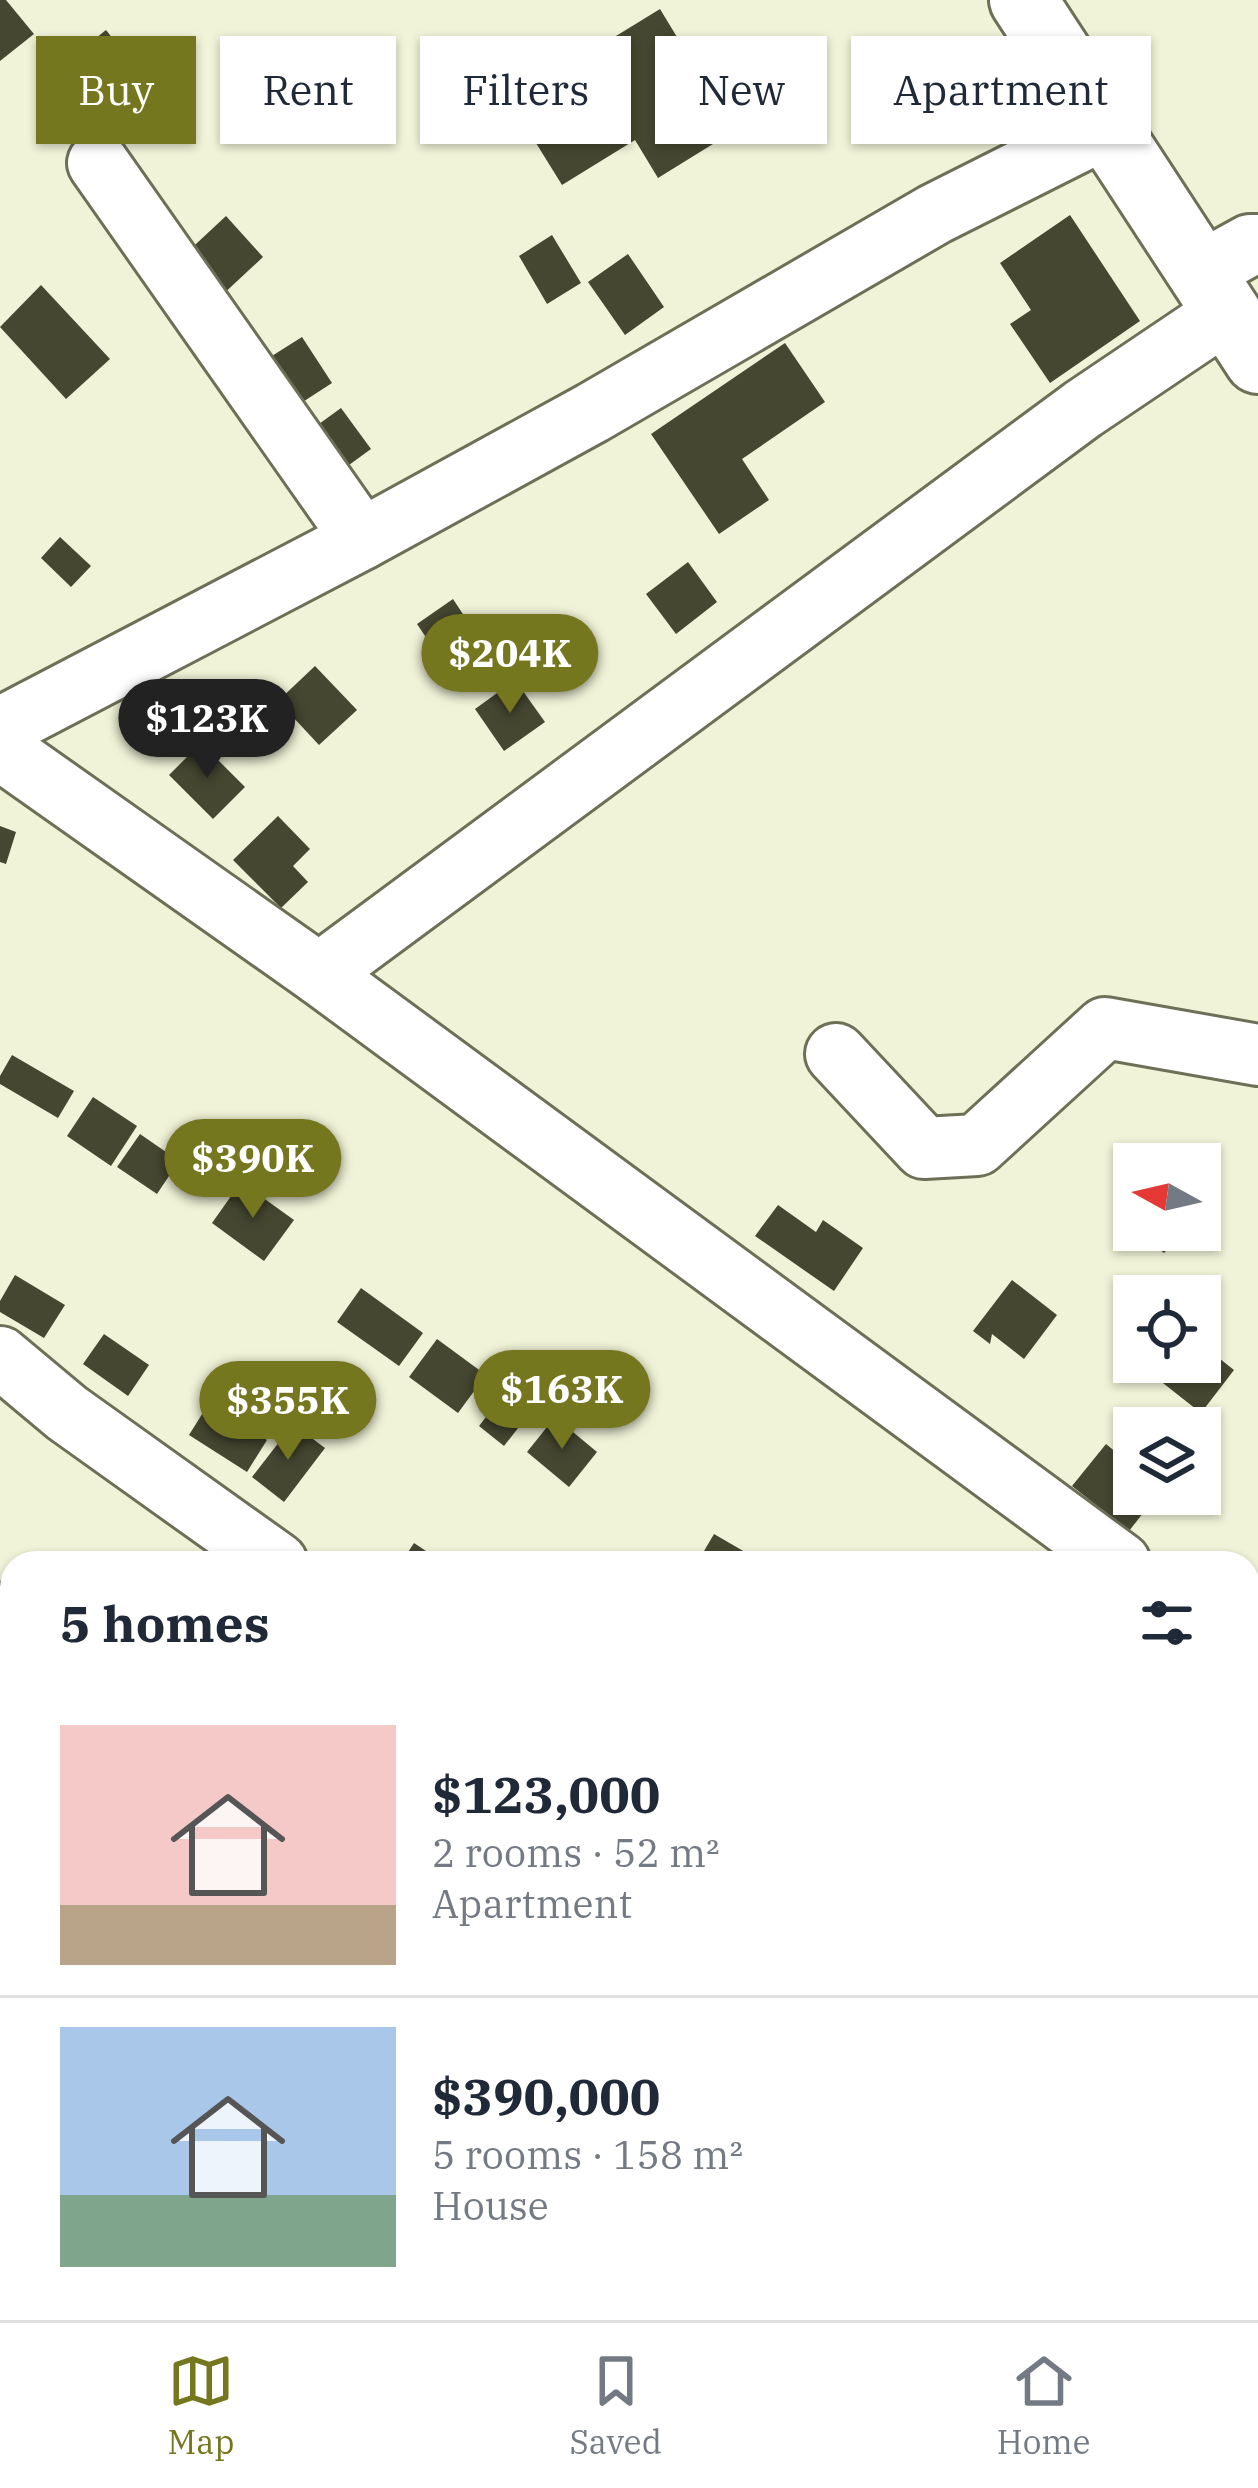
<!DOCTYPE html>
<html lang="en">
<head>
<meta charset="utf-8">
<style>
	:root { --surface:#fff; --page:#f6f6f7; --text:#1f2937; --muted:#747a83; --line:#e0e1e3; --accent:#75771f }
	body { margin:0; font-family:"IBM Plex Serif",serif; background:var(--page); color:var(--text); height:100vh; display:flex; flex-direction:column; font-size:45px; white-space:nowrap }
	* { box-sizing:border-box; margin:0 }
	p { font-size:39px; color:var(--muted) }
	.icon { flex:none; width:66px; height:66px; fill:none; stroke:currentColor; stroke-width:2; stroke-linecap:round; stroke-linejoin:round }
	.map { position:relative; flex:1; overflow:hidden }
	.panel { position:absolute; left:0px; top:1551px; width:1260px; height:771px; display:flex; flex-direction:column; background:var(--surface); border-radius:36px 36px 0 0; box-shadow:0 3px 9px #0004 }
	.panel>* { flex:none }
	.guide { position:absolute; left:36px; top:36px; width:1188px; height:108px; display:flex; gap:24px }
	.needle { width:78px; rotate:278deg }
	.buttons { position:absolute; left:1113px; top:1143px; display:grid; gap:24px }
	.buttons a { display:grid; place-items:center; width:108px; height:108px; border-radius:0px; background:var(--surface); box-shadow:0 3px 9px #0004; font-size:60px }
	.price { position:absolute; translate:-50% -102px; padding:0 27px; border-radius:42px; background:var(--accent); color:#fff; font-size:39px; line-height:78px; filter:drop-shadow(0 3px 6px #0008) }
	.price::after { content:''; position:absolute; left:50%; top:72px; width:36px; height:27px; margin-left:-18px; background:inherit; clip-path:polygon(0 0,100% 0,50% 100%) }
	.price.active { background:#222; color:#fff }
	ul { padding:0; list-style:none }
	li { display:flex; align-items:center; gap:36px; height:300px; padding:0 60px }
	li+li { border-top:3px solid var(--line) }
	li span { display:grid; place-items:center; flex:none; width:336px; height:240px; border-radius:0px; color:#555 }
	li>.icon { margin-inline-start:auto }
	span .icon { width:144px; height:144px; fill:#fffc; stroke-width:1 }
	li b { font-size:51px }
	h2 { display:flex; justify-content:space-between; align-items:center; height:144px; padding:0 60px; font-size:51px }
	.chip { padding:0 42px; border-radius:0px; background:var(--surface); box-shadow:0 3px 9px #0004; font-size:42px; line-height:108px }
	.chip.active { background:var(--accent); color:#fff }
	.tab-bar { display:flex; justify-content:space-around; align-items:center; height:168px; border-top:3px solid var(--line); background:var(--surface); font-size:33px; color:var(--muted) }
	.tab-bar a { display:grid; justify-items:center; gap:6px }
	.tab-bar .active { color:var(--accent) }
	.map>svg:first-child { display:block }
	.building { fill:#464731 }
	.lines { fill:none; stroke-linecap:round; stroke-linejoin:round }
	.minor-casing { stroke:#6d6f57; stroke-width:66 }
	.major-casing { stroke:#6d6f57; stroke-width:72 }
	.minor { stroke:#fff; stroke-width:60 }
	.major { stroke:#fff; stroke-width:66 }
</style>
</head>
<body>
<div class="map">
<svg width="1258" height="2320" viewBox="0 0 1258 2320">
	<rect width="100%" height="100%" fill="#f0f3d7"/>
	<!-- building -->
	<g class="building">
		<path d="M0 0H6L34 34 0 61Z"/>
		<path d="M660 9 734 131 658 178 635 140 562 185 510 101Z"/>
		<path d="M106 30 136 68 106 93 75 55Z"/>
		<path d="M926 39 969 111 923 139 880 67Z"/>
		<path d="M1070 215 1140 321 1050 383 1010 324 1031 310 1000 263Z"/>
		<path d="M226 216 263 257 219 298 182 257Z"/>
		<path d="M552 235 581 283 547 304 519 256Z"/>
		<path d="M628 254 664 307 625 335 588 282Z"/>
		<path d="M41 285 110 359 66 399 0 327Z"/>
		<path d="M302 337 332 383 295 407 264 361Z"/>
		<path d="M785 343 825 402 742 459 769 500 719 534 651 434Z"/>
		<path d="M341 408 371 449 338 473 308 432Z"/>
		<path d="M60 537 91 566 71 587 41 558Z"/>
		<path d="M688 562 717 602 676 634 646 594Z"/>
		<path d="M453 599 484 646 448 670 417 624Z"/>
		<path d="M315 666 357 710 319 745 278 701Z"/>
		<path d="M515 680 545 722 504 751 475 709Z"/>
		<path d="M201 743 245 787 213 819 169 775Z"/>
		<path d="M278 816 310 849 293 866 308 882 281 908 233 860Z"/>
		<path d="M0 826 16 832 6 864 0 862Z"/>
		<path d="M12 1055 74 1091 58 1118 0 1084V1076Z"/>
		<path d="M93 1097 137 1126 111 1166 67 1136Z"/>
		<path d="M140 1134 179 1161 157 1194 117 1167Z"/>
		<path d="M241 1182 294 1220 264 1261 212 1223Z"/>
		<path d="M1134 1193V1228L1117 1213Z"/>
		<path d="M778 1205 816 1232 823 1220 863 1248 834 1291 755 1236Z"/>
		<path d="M1137 1230H1184L1164 1253Z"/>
		<path d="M15 1275 65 1305 44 1338 0 1312V1301Z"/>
		<path d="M1012 1280 1057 1315 1024 1359 992 1334 990 1344 973 1331Z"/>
		<path d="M361 1288 423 1333 399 1366 337 1322Z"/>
		<path d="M104 1334 149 1365 128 1396 83 1364Z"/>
		<path d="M437 1339 486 1375 458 1413 409 1377Z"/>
		<path d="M1200 1343 1234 1370 1201 1413 1154 1376 1164 1362H1200Z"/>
		<path d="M323 1381 350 1396 328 1438 300 1423Z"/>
		<path d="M511 1385 536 1405 504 1446 479 1426Z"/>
		<path d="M209 1403 267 1440 247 1472 189 1435Z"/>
		<path d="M555 1417 597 1452 569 1487 527 1452Z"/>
		<path d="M293 1424 325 1448 284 1502 252 1477Z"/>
		<path d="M1106 1444 1134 1467V1494H1158L1129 1531 1072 1486Z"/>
		<path d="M714 1534 764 1563H697Z"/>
		<path d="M414 1543 444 1563H401Z"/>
		<path d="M0 1580 12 1589V1618L4 1628 0 1624Z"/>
		<path d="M0 2210 12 2216 0 2246Z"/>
	</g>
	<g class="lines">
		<defs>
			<g id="minor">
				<path d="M98 163 362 539"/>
				<path d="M1201 272 1250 245H1258"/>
				<path d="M0 728 362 539 592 413 935 214 1108 127"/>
				<path d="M0 749 319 974 1120 1563"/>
				<path d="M319 974 1083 409 1227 312"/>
				<path d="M836 1054 924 1148 977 1145 1105 1028 1258 1055"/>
				<path d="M0 1357 67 1413 277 1563"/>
				<path d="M1248 1657 1258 1665"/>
				<path d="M0 2005 12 2012"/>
				<path d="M1248 2222 1258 2228"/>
				<path d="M498 2310 514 2320"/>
			</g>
			<path id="major" d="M1023 0 1258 360"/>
		</defs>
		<!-- minor casing -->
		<use href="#minor" class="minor-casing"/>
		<!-- major casing -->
		<use href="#major" class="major-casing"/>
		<!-- minor -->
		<use href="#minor" class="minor"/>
		<!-- major -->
		<use href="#major" class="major"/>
	</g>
</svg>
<div class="buttons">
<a><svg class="needle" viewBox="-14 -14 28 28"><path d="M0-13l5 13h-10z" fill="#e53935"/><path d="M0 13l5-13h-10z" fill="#747a83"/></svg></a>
<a><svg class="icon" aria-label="locate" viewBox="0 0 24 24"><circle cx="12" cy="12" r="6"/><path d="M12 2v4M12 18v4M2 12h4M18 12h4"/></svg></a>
<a><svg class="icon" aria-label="layers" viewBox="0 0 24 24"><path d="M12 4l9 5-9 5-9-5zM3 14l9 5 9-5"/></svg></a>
</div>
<b class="price" style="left:510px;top:716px">$204K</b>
<b class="price active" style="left:207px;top:781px">$123K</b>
<b class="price" style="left:253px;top:1221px">$390K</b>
<b class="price" style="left:562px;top:1452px">$163K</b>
<b class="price" style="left:288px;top:1463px">$355K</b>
<div class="guide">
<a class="chip active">Buy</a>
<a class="chip">Rent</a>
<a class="chip">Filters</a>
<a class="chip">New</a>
<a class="chip">Apartment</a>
</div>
<section class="panel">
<h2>5 homes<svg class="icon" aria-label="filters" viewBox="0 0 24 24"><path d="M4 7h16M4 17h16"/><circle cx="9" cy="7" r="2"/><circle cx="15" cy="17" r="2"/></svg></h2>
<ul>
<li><span style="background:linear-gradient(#f6c9c9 75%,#b9a48a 0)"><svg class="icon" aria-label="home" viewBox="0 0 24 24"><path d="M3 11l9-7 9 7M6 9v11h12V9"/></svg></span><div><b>$123,000</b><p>2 rooms · 52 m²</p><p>Apartment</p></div></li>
<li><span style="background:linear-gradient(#a9c7e8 70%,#7fa58c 0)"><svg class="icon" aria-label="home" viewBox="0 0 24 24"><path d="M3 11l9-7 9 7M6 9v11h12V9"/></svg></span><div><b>$390,000</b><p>5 rooms · 158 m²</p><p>House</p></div></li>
</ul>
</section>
</div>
<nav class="tab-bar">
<a class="active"><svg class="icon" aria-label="map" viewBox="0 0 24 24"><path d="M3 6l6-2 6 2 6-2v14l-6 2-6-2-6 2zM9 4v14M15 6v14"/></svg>Map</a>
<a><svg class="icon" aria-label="saved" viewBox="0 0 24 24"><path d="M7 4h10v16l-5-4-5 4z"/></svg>Saved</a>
<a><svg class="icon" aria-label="home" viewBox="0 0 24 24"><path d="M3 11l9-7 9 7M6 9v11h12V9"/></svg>Home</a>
</nav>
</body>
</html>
